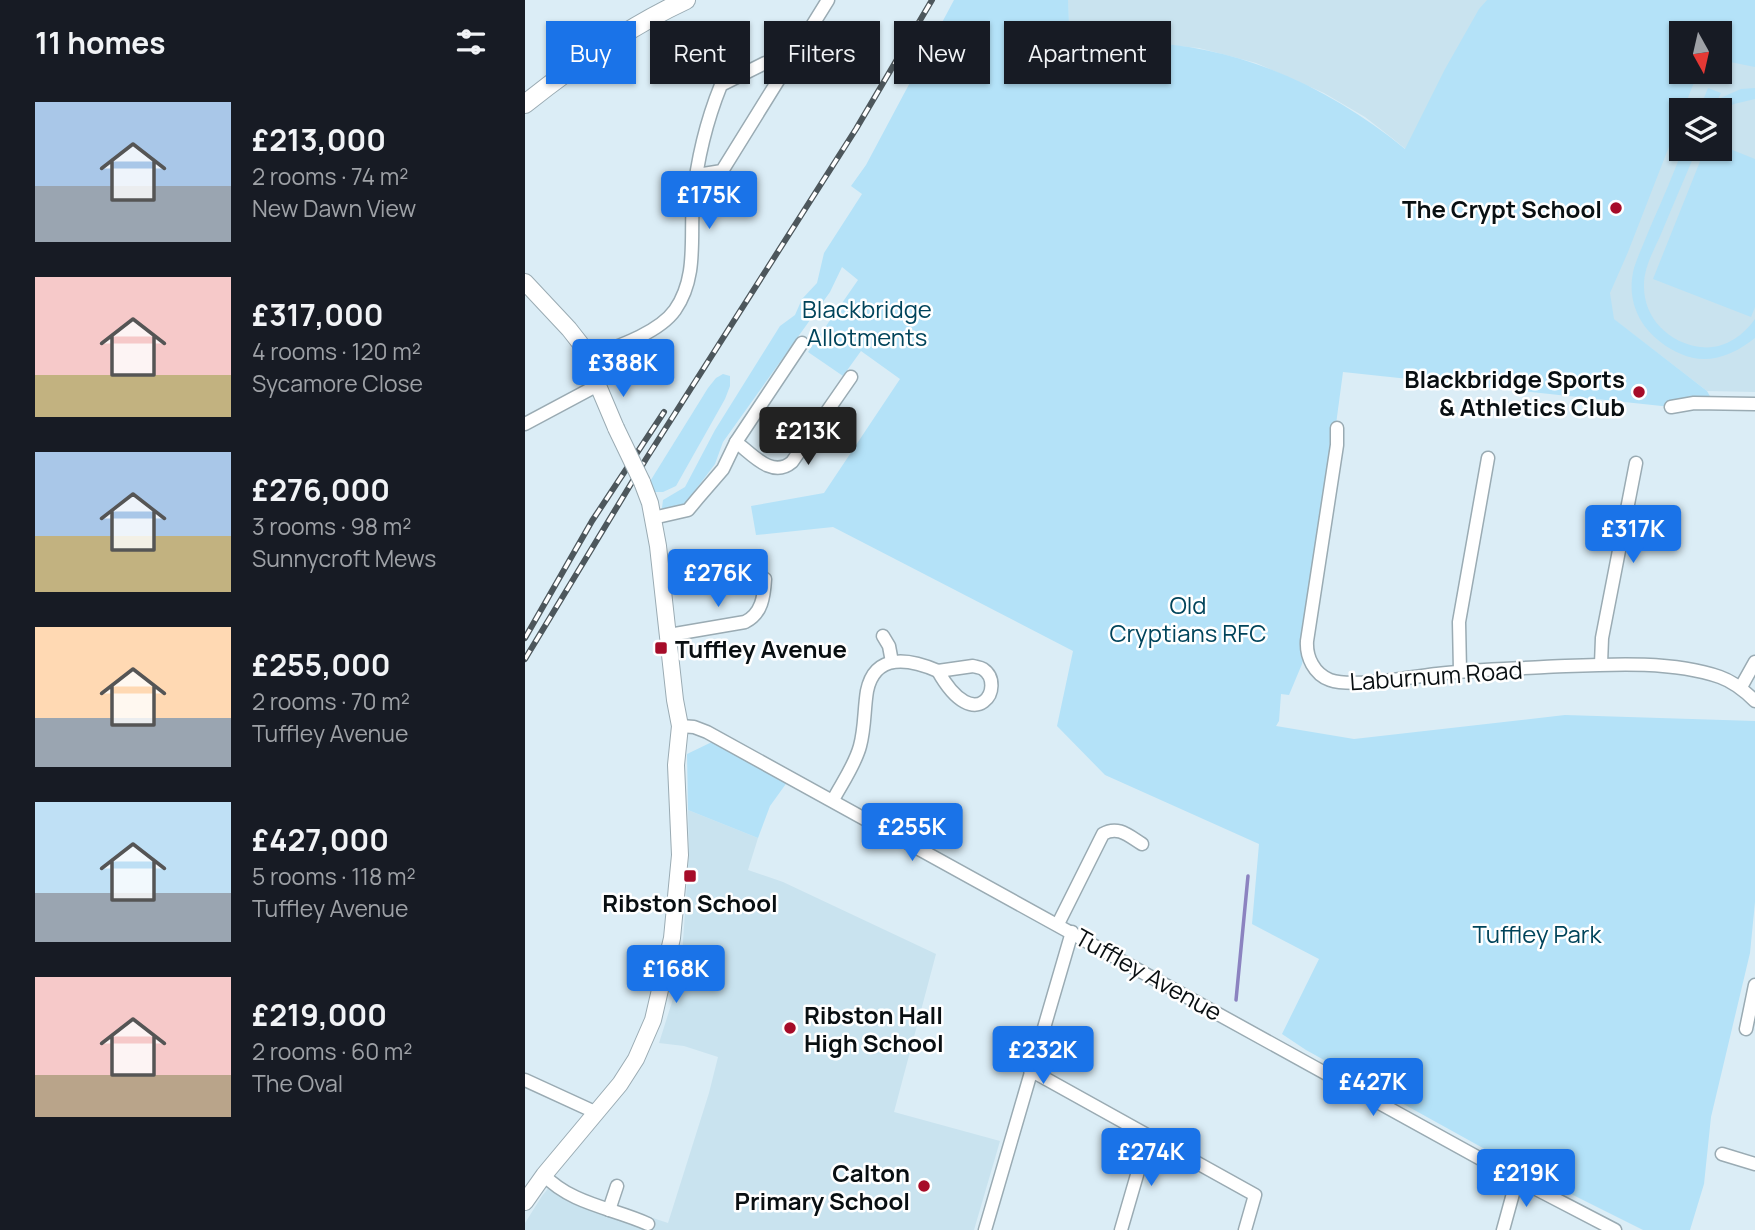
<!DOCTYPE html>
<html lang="en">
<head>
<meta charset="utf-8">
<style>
	:root { --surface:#171b24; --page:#242831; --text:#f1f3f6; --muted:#9ea1a6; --accent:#1a73e8 }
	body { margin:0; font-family:Manrope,sans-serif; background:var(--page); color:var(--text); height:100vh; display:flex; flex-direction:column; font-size:26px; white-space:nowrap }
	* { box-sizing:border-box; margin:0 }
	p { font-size:23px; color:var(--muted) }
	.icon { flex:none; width:38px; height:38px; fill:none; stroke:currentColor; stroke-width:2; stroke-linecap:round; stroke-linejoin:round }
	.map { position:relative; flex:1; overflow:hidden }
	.details { display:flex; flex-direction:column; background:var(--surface); width:525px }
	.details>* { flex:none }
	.hud { position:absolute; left:21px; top:21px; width:665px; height:63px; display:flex; gap:14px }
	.needle { width:46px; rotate:172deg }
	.controls { position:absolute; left:1144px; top:21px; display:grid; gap:14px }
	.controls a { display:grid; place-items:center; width:63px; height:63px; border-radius:0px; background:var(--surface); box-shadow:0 2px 5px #0004; font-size:35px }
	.price { position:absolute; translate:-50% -60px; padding:0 16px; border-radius:7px; background:var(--accent); color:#fff; font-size:23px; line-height:46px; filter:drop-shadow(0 2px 4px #0008) }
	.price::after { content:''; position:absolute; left:50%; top:42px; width:21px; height:16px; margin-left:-10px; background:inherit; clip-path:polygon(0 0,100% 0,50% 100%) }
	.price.selected { background:#222; color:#fff }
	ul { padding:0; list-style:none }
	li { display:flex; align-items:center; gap:21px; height:175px; padding:0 35px }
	li span { display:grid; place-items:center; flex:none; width:196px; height:140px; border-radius:0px; color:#555 }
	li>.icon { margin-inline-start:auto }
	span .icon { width:84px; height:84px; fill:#fffc; stroke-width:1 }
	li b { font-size:30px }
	h2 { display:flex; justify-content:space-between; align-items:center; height:84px; padding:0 35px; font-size:30px }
	.chip { padding:0 24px; border-radius:0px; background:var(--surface); box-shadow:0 2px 5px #0004; font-size:24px; line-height:63px }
	.chip.selected { background:var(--accent); color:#fff }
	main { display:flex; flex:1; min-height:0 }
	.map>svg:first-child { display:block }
	.built { fill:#c9e3ef; fill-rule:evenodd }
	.green { fill:#b4e2f8 }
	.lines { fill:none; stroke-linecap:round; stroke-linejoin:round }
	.stream { stroke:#8b83c0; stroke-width:3.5 }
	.minor-casing { stroke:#9aabb3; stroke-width:15 }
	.major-casing { stroke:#9aabb3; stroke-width:18 }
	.highway-casing { stroke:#9aabb3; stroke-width:20 }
	.minor { stroke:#fff; stroke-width:12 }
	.major { stroke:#fff; stroke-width:16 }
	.highway { stroke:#fff; stroke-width:18 }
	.rail-casing { stroke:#4d575c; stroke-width:6 }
	.rail { stroke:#fff; stroke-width:3.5; stroke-dasharray:10; stroke-linecap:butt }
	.major-bridge-casing { stroke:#9aabb3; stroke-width:18; stroke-linecap:butt }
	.major-bridge { stroke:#fff; stroke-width:16 }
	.poi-dot { fill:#a60c29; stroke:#fff; stroke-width:2.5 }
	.labels { text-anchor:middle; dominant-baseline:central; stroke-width:5; stroke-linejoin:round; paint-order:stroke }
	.poi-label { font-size:24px; font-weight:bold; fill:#090f12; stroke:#fff; text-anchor:end }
	.park-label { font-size:24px; fill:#00445b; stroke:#fff }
	.street-label { font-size:24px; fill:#090f12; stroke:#fff }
</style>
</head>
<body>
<main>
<section class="details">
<h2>11 homes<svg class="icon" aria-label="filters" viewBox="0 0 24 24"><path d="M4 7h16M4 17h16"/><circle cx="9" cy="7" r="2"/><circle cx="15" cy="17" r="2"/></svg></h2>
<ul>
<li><span style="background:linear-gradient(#a9c7e8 60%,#9aa5b1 0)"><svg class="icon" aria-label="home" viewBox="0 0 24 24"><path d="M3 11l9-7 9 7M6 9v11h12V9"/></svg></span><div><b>£213,000</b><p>2 rooms · 74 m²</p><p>New Dawn View</p></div></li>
<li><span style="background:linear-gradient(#f6c9c9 70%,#c2b280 0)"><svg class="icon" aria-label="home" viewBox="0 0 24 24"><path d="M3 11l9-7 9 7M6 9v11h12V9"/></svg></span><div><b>£317,000</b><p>4 rooms · 120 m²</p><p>Sycamore Close</p></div></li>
<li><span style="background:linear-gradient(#a9c7e8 60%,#c2b280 0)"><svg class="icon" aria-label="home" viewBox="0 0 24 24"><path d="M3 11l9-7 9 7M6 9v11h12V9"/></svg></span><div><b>£276,000</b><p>3 rooms · 98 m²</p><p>Sunnycroft Mews</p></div></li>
<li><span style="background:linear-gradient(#ffd9b3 65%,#9aa5b1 0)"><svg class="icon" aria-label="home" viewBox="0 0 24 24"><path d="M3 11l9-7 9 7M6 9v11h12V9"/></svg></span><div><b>£255,000</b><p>2 rooms · 70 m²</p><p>Tuffley Avenue</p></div></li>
<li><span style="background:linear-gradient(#bfe0f5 65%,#9aa5b1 0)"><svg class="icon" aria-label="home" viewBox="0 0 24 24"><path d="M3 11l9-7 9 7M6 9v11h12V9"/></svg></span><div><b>£427,000</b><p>5 rooms · 118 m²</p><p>Tuffley Avenue</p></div></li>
<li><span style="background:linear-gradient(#f6c9c9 70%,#b9a48a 0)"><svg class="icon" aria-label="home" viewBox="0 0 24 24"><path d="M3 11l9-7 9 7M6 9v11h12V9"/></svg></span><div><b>£219,000</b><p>2 rooms · 60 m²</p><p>The Oval</p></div></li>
</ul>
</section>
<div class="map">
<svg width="1230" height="1230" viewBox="0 0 1230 1230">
	<rect width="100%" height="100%" fill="#dbedf6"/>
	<!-- built -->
	<g class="built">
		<path d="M543 0H1230V392L1182 391 1074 308 867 138 840 117 799 93 731 63 674 48 642 45H587L544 49ZM1157 33H1195V72H1157ZM1157 110H1195V149H1157Z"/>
		<path d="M163 810 233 838 223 870 258 882 411 954 369 1112 475 1141 449 1230H0V1223L17 1196 29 1181 46 1191 143 1223 184 1093 193 1057 159 1046 134 1043 153 983 157 956 164 854Z"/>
	</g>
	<!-- green -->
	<g class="green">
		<path d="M429 0H543L545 49C568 46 591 43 615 43 712 44 806 88 880 149L920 69 954 9 962 0H1230V67L1195 60V33H1157V72H1173L1103 252 1085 293 1089 319 1182 391 1190 405 1146 407 818 372 782 641 777 664 764 695 756 694 754 721 751 726 829 739 1040 715 1230 721V902L1225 953 1186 1117 1179 1184 1165 1230H1118L994 1168 781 1050 757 1034 794 959 727 924 734 844 580 775 532 726 548 651 308 527 231 535 226 506 299 493 375 379 336 351 318 376 283 352 333 280 317 267 305 292 198 442 190 464 156 509 149 511 137 508 138 500 160 487 190 430 255 326 270 315 277 299 292 283 299 253 337 194 326 186 341 165Z"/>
		<path d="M1183 88 1196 93 1193 99 1216 89 1230 88V99L1209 104 1195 111 1174 110Z"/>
		<path d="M1195 145 1230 159V307L1226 317 1128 279 1180 149H1195Z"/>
		<path d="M1158 149H1172C1160 177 1148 205 1136 234 1129 250 1119 267 1119 285 1118 317 1143 343 1175 347 1198 350 1217 337 1230 319V338C1209 355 1182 366 1156 354 1121 339 1099 307 1109 268 1114 253 1121 238 1127 223 1138 199 1148 174 1158 149Z"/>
		<path d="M198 374 205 376V386L200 399 151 486 138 492H127L124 483 183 388 191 378Z"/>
		<path d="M189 741 263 781 245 806 233 838 163 810 162 754Z"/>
	</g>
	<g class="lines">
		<!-- stream -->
		<path class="stream" d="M711 1000 723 876"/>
		<defs>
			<g id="minor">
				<path d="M172 175 197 171 303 0"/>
				<path d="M61 358C88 348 133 334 150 310 173 277 165 238 168 200 172 160 181 122 196 85L240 63 267 57"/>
				<path d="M1146 407 1169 403 1230 404"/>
				<path d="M0 424 73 385"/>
				<path d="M812 428V445L782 641C781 657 789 674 805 680 827 688 887 677 912 674 947 670 983 669 1019 667 1074 665 1142 659 1195 677 1209 682 1219 690 1230 701"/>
				<path d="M211 442C227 454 247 479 267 462L326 377"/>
				<path d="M128 518 163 510 173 498 198 469 211 442 277 343"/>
				<path d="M144 635 220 622C237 614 239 596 240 579"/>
				<path d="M358 636 364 646 367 662"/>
				<path d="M1076 664 1077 638 1111 463"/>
				<path d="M448 666C451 667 455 667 458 669 482 685 451 739 413 671Z"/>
				<path d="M935 671 934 622 963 458"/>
				<path d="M1216 687 1230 662"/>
				<path d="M155 726 169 727 182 732 992 1179 1090 1230"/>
				<path d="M308 800C317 783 330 765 335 746 340 728 339 709 342 691 350 652 385 659 413 671"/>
				<path d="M533 924 578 834C593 825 604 836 617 844"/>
				<path d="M1221 1029 1230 985"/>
				<path d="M505 1070 730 1195 720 1230"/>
				<path d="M0 1080 72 1113"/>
				<path d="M1197 1154 1230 1164"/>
				<path d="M19 1175C46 1204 88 1208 123 1224"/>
				<path d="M84 1210 92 1186"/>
				<path d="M460 1230 547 932"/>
				<path d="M596 1230 623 1137"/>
				<path d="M978 1230 992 1179"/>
			</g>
			<g id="major">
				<path d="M0 282 44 329 55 343 91 428"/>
				<path d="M0 1202 19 1175 95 1084 111 1059 128 1020 147 938 155 855 151 765 155 726 150 700 133 546 125 503 117 482"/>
			</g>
			<path id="highway" d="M0 104C50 64 103 27 161 0"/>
		</defs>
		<!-- minor casing -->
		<use href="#minor" class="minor-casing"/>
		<!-- major casing -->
		<use href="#major" class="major-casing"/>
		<!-- highway casing -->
		<use href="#highway" class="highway-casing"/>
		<!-- minor -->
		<use href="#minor" class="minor"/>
		<!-- major -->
		<use href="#major" class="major"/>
		<!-- highway -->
		<use href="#highway" class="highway"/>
		<defs>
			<g id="rail">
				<path d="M0 638 67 521 139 412"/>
				<path d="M0 659 121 459 331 129 407 0"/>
			</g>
		</defs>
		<!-- rail casing -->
		<use href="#rail" class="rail-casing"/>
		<!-- rail -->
		<use href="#rail" class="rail"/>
		<defs>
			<path id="major-bridge" d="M91 428 117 482"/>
		</defs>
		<!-- major-bridge casing -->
		<use href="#major-bridge" class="major-bridge-casing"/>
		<!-- major-bridge -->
		<use href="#major-bridge" class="major-bridge"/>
	</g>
	<!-- markers -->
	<g class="poi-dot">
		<circle cx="1091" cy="208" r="7"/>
		<circle cx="1114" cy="392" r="7"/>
		<rect x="129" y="641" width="14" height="14" rx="3.5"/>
		<rect x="158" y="869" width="14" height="14" rx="3.5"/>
		<circle cx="265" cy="1028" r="7"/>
		<circle cx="399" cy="1186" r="7"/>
	</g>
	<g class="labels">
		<!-- poi labels -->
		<g class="poi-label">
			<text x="1077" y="208">The Crypt School</text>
			<text x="1100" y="378">Blackbridge Sports<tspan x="1100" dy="28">&amp; Athletics Club</tspan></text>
			<text x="150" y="648" text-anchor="start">Tuffley Avenue</text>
			<text x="165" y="902" text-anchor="middle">Ribston School</text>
			<text x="279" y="1014" text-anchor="start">Ribston Hall<tspan x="279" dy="28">High School</tspan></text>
			<text x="385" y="1172">Calton<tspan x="385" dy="28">Primary School</tspan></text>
		</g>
		<!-- park labels -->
		<g class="park-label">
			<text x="342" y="308">Blackbridge<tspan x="342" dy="28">Allotments</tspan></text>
			<text x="663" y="604">Old<tspan x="663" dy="28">Cryptians RFC</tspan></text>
			<text x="1012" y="933">Tuffley Park</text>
		</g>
		<!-- street labels -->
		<g class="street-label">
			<text transform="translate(911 675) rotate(-4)">Laburnum Road</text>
			<text transform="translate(624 974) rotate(29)">Tuffley Avenue</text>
		</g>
	</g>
</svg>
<div class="controls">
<a><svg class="needle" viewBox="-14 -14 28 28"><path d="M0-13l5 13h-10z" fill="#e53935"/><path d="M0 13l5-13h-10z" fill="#9ea1a6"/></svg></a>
<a><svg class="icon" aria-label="layers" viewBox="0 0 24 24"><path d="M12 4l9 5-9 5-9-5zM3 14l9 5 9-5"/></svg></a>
</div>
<b class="price" style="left:184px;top:231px">£175K</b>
<b class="price" style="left:98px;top:399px">£388K</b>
<b class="price selected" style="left:283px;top:467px">£213K</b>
<b class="price" style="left:1108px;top:565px">£317K</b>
<b class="price" style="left:193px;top:609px">£276K</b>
<b class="price" style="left:387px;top:863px">£255K</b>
<b class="price" style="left:151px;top:1005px">£168K</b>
<b class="price" style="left:518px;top:1086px">£232K</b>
<b class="price" style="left:848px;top:1118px">£427K</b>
<b class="price" style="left:626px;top:1188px">£274K</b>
<b class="price" style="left:1001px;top:1209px">£219K</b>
<div class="hud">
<a class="chip selected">Buy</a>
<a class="chip">Rent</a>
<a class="chip">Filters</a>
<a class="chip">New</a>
<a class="chip">Apartment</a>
</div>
</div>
</main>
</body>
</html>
